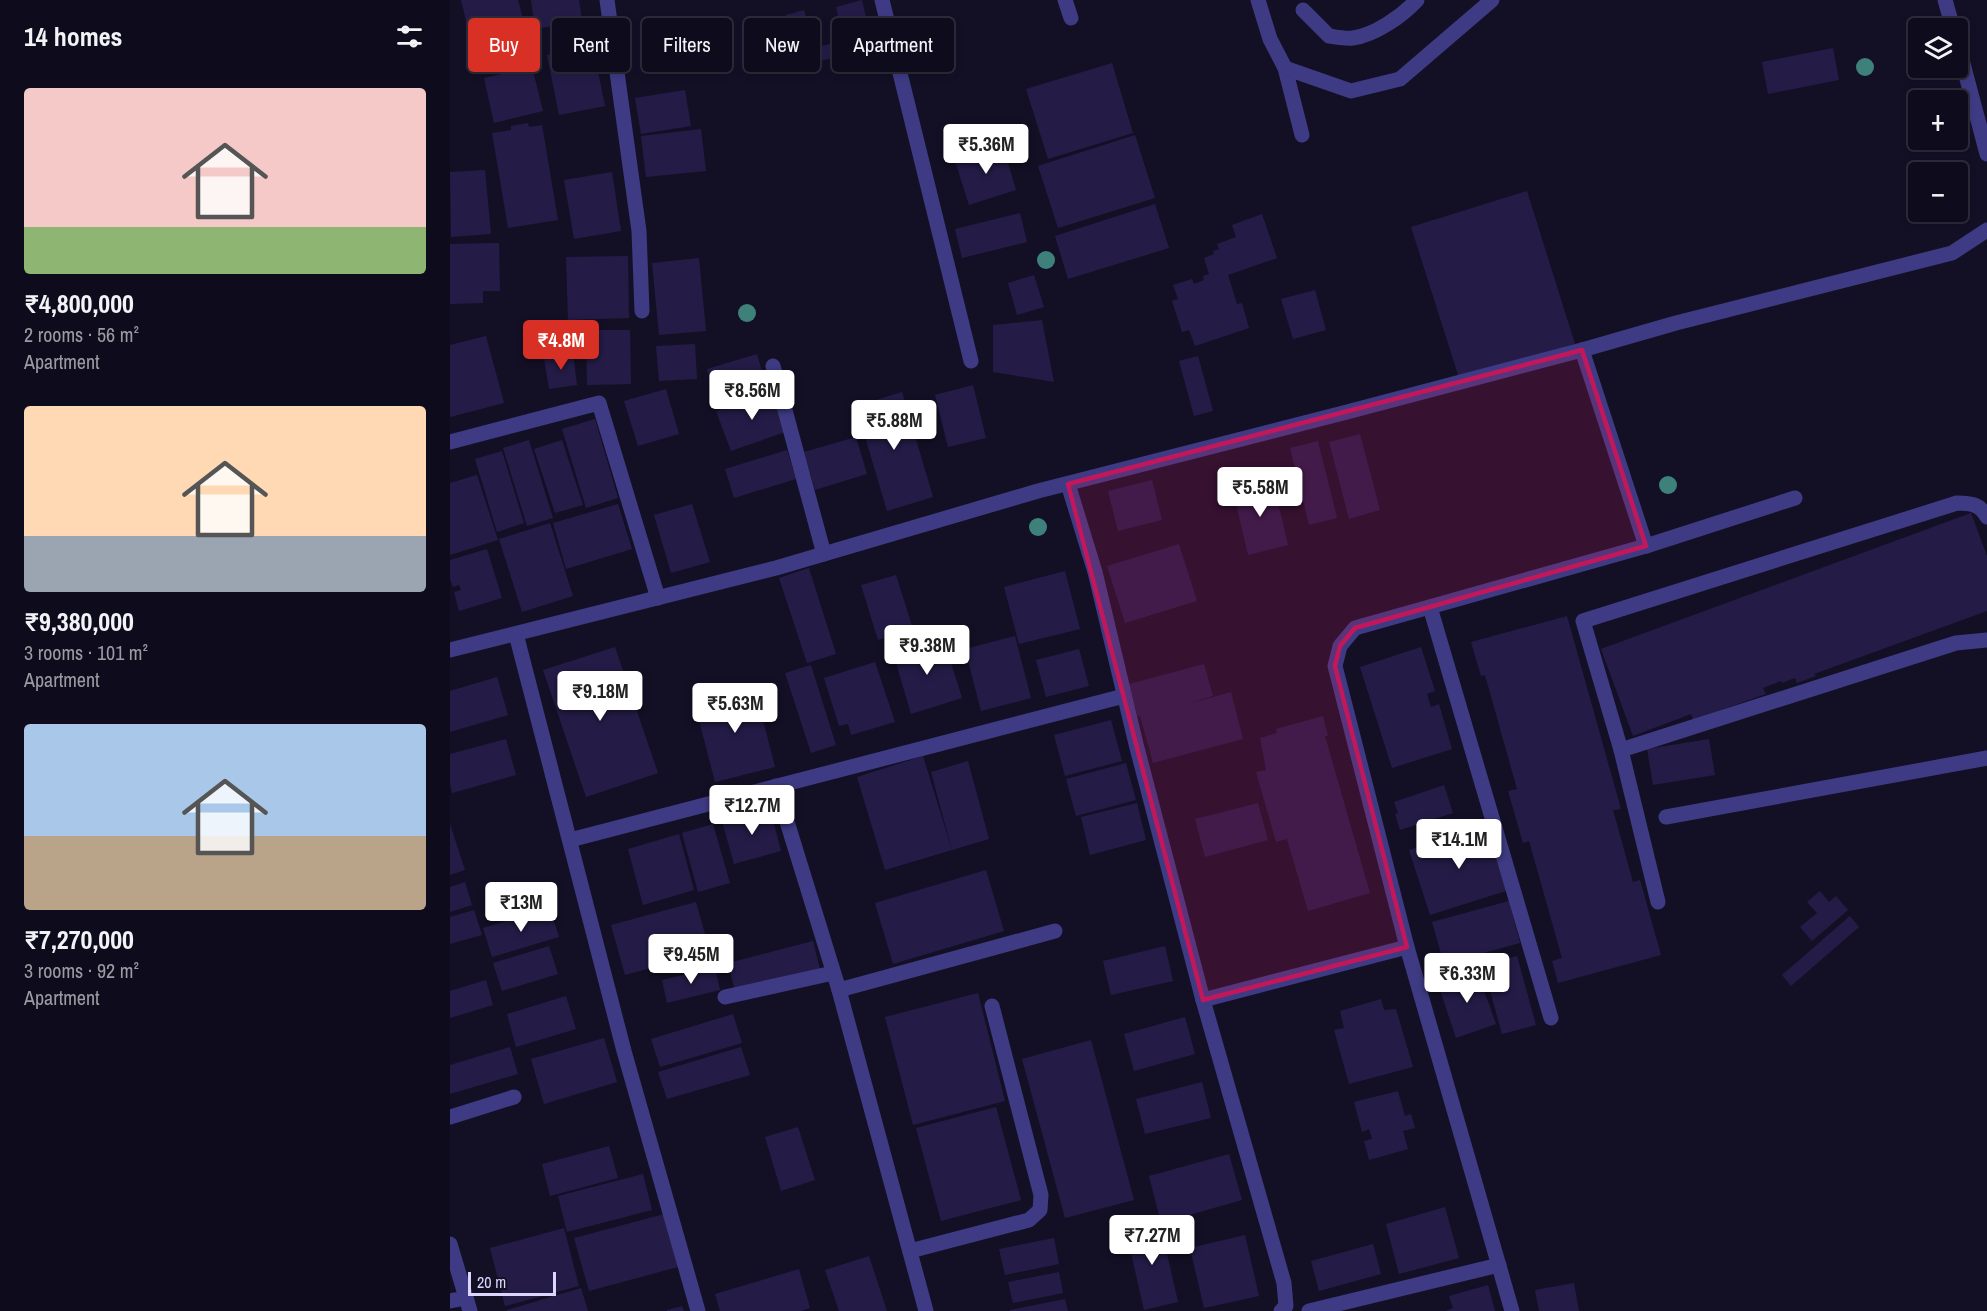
<!DOCTYPE html>
<html lang="en">
<head>
<meta charset="utf-8">
<style>
	:root { --surface:#0e0c1c; --page:#1c1a29; --text:#f1f3f6; --muted:#9b9ba3; --line:#2e2c3b; --accent:#d93025 }
	body { margin:0; font-family:"Archivo Narrow",sans-serif; background:var(--page); color:var(--text); height:100vh; display:flex; flex-direction:column; font-size:22px; white-space:nowrap }
	* { box-sizing:border-box; margin:0 }
	p { font-size:20px; color:var(--muted) }
	.icon { flex:none; width:33px; height:33px; fill:none; stroke:currentColor; stroke-width:2; stroke-linecap:round; stroke-linejoin:round }
	.map { position:relative; flex:1; overflow:hidden }
	.panel { display:flex; flex-direction:column; background:var(--surface); width:450px }
	.panel>* { flex:none }
	.top-card { position:absolute; left:18px; top:18px; width:570px; height:54px; display:flex; gap:12px }
	.tools { position:absolute; left:1458px; top:18px; display:grid; gap:12px }
	.tools a { display:grid; place-items:center; width:60px; height:60px; border-radius:6px; background:var(--surface); box-shadow:0 3px 9px #0003,0 0 0 2px var(--line); font-size:30px }
	.scale { position:absolute; left:18px; bottom:15px; width:88px; box-sizing:border-box; padding-left:6px; border:3px solid #dad6fe; border-top:0; font-size:16px; line-height:21px; white-space:nowrap; color:#dad6fe; -webkit-text-stroke:4px #131026; paint-order:stroke }
	.price { position:absolute; translate:-50% -51px; padding:0 14px; border-radius:6px; background:#fff; color:#222; font-size:20px; line-height:39px; filter:drop-shadow(0 2px 3px #0008) }
	.price::after { content:''; position:absolute; left:50%; top:36px; width:18px; height:14px; margin-left:-9px; background:inherit; clip-path:polygon(0 0,100% 0,50% 100%) }
	.price.on { background:var(--accent); color:#fff }
	ul { padding:0; list-style:none }
	li { display:grid; align-content:center; gap:12px; height:318px; padding:0 24px }
	li span { display:grid; place-items:center; height:186px; border-radius:6px; color:#555 }
	li>.icon { margin-inline-start:auto }
	span .icon { width:108px; height:108px; fill:#fffc; stroke-width:1 }
	li b { font-size:26px }
	h2 { display:flex; justify-content:space-between; align-items:center; height:72px; padding:0 24px; font-size:26px }
	.pill { padding:0 21px; border-radius:6px; background:var(--surface); box-shadow:0 3px 9px #0003,0 0 0 2px var(--line); font-size:21px; line-height:54px }
	.pill.on { background:var(--accent); color:#fff }
	main { display:flex; flex:1; min-height:0 }
	.map>svg:first-child { display:block }
	.building { fill:#241c47 }
	.lines { fill:none; stroke-linecap:round; stroke-linejoin:round }
	.lane { stroke:#3e3b84; stroke-width:15 }
	.street { stroke:#3e3b84; stroke-width:15 }
	.tree { fill:#3e817a }
	.marked { fill:#c2185b; fill-opacity:0.2; stroke:#c2185b; stroke-width:4.5; stroke-linejoin:round }
</style>
</head>
<body>
<main>
<section class="panel">
<h2>14 homes<svg class="icon" aria-label="filters" viewBox="0 0 24 24"><path d="M4 7h16M4 17h16"/><circle cx="9" cy="7" r="2"/><circle cx="15" cy="17" r="2"/></svg></h2>
<ul>
<li><span style="background:linear-gradient(#f6c9c9 75%,#8fb573 0)"><svg class="icon" aria-label="home" viewBox="0 0 24 24"><path d="M3 11l9-7 9 7M6 9v11h12V9"/></svg></span><div><b>₹4,800,000</b><p>2 rooms · 56 m²</p><p>Apartment</p></div></li>
<li><span style="background:linear-gradient(#ffd9b3 70%,#9aa5b1 0)"><svg class="icon" aria-label="home" viewBox="0 0 24 24"><path d="M3 11l9-7 9 7M6 9v11h12V9"/></svg></span><div><b>₹9,380,000</b><p>3 rooms · 101 m²</p><p>Apartment</p></div></li>
<li><span style="background:linear-gradient(#a9c7e8 60%,#b9a48a 0)"><svg class="icon" aria-label="home" viewBox="0 0 24 24"><path d="M3 11l9-7 9 7M6 9v11h12V9"/></svg></span><div><b>₹7,270,000</b><p>3 rooms · 92 m²</p><p>Apartment</p></div></li>
</ul>
</section>
<div class="map">
<svg width="1537" height="1311" viewBox="0 0 1537 1311">
	<rect width="100%" height="100%" fill="#131026"/>
	<!-- building -->
	<g class="building">
		<path d="M11 0H68L79 41 35 52 29 30 19 33Z"/>
		<path d="M81 0H129L132 21 85 29Z"/>
		<path d="M412 0 417 22 391 28 386 7Z"/>
		<path d="M354 10 363 41 345 46 336 15Z"/>
		<path d="M412 36 415 50 354 65 351 51Z"/>
		<path d="M143 47 155 106 109 115 97 55Z"/>
		<path d="M1383 48 1389 80 1318 94 1312 62Z"/>
		<path d="M662 63 683 133 598 159 576 89Z"/>
		<path d="M82 67 93 111 44 123 34 78Z"/>
		<path d="M235 90 241 126 191 134 185 98Z"/>
		<path d="M78 123 79 127 92 125 108 220 58 228 42 133 61 130V126Z"/>
		<path d="M251 129 256 171 196 177 191 136Z"/>
		<path d="M685 135 705 198 608 228 588 166Z"/>
		<path d="M553 146 566 190 519 205 505 161Z"/>
		<path d="M35 170 41 234 1 237 0 172Z"/>
		<path d="M162 172 171 231 124 239 114 180Z"/>
		<path d="M1077 191 1125 344 1009 378 961 227Z"/>
		<path d="M705 204 719 248 618 279 605 236Z"/>
		<path d="M570 213 577 242 512 258 505 229Z"/>
		<path d="M812 214 827 258 778 275 787 304 792 303 799 328 745 346 739 330 732 332 722 301 728 299 723 285 742 279 744 284 754 280 753 276 759 274 754 258 764 254 763 251 769 249 767 244 786 237 782 225Z"/>
		<path d="M49 243 50 291H33V303L0 304V244Z"/>
		<path d="M178 256 179 318 118 320 116 257Z"/>
		<path d="M249 258 256 331 209 335 202 263Z"/>
		<path d="M584 275 594 307 567 315 558 283Z"/>
		<path d="M865 290 876 330 843 339 831 299Z"/>
		<path d="M592 320 604 382 543 372V325Z"/>
		<path d="M136 330H180L181 384 137 385Z"/>
		<path d="M36 336 54 403 0 417V345Z"/>
		<path d="M245 344 247 379 209 381 206 346Z"/>
		<path d="M123 354 127 385 99 389 94 358Z"/>
		<path d="M307 354 317 388 267 403 257 369Z"/>
		<path d="M748 356 763 411 744 416 729 361Z"/>
		<path d="M523 385 536 438 498 447 485 395Z"/>
		<path d="M216 389 229 434 188 446 174 401Z"/>
		<path d="M324 391 338 431 281 451 266 411Z"/>
		<path d="M452 392 483 497 437 511 406 406Z"/>
		<path d="M145 419 168 498 136 508 112 429Z"/>
		<path d="M910 434 930 510 899 519 879 442Z"/>
		<path d="M406 437 417 474 365 490 354 452Z"/>
		<path d="M79 440 103 518 77 526 53 448Z"/>
		<path d="M112 440 133 505 105 513 84 449Z"/>
		<path d="M868 441 887 518 859 525 840 448Z"/>
		<path d="M337 450 346 479 284 498 275 469Z"/>
		<path d="M52 451 74 523 47 532 25 459Z"/>
		<path d="M27 475 48 540 0 555V483Z"/>
		<path d="M702 480 712 520 668 531 658 491Z"/>
		<path d="M823 481 838 545 798 555 783 491Z"/>
		<path d="M168 504 182 549 116 569 103 523Z"/>
		<path d="M242 504 260 562 221 573 204 515Z"/>
		<path d="M1521 513 1537 556V611L1364 674 1366 676 1347 683 1345 678 1332 683 1331 681 1313 688 1316 694 1243 720 1241 714 1183 736 1151 649Z"/>
		<path d="M100 523 123 596 72 612 49 539Z"/>
		<path d="M729 544 747 601 675 623 657 566Z"/>
		<path d="M37 549 52 598 9 611 4 592 11 590 9 585 3 587 0 579V560Z"/>
		<path d="M359 568 386 654 357 663 329 578Z"/>
		<path d="M615 571 630 629 569 644 554 587Z"/>
		<path d="M446 575 463 629 428 640 411 585Z"/>
		<path d="M1117 616 1171 809 1163 810 1183 882 1190 880 1211 955 1108 983 1102 961 1112 958 1079 841 1073 843 1058 791 1067 789 1035 675 1031 676 1021 642Z"/>
		<path d="M565 636 581 698 531 711 515 649Z"/>
		<path d="M493 637 512 698 461 714 443 653Z"/>
		<path d="M165 647 208 773 136 797 93 670Z"/>
		<path d="M971 647 985 691 977 694 981 707 989 704 1002 749 942 768 910 667Z"/>
		<path d="M629 649 639 686 596 697 586 660Z"/>
		<path d="M425 662 445 722 401 735 398 724 389 726 374 678Z"/>
		<path d="M754 664 763 696 734 705 781 692 793 739 703 763 690 716 688 717 679 684Z"/>
		<path d="M361 665 386 745 361 753 335 673Z"/>
		<path d="M47 677 58 715 0 732V691Z"/>
		<path d="M304 685 325 767 265 782 244 701Z"/>
		<path d="M873 716 878 736H875L920 893 858 911 837 839 826 842 806 772 816 770 810 738 827 733 826 729Z"/>
		<path d="M661 720 672 761 615 776 604 735Z"/>
		<path d="M56 739 66 775 2 793 0 784V754Z"/>
		<path d="M1259 739 1265 775 1203 785 1197 749Z"/>
		<path d="M473 756 502 850 435 870 407 777Z"/>
		<path d="M518 761 539 839 502 850 481 772Z"/>
		<path d="M676 763 686 800 626 816 616 779Z"/>
		<path d="M994 785 1003 813 950 830 945 814 948 813 944 802Z"/>
		<path d="M687 803 696 840 640 855 631 817Z"/>
		<path d="M808 803 818 840 755 857 745 819Z"/>
		<path d="M320 808 331 851 284 864 272 821Z"/>
		<path d="M0 824 15 870 0 875Z"/>
		<path d="M263 824 280 883 248 892 232 833Z"/>
		<path d="M1039 825 1059 890 980 915 959 850Z"/>
		<path d="M229 834 244 890 193 905 178 849Z"/>
		<path d="M536 870 554 931 443 964 425 903Z"/>
		<path d="M15 882 22 905 0 912V887Z"/>
		<path d="M1370 891 1379 902 1386 896 1398 910 1362 941 1350 927 1367 913 1357 902Z"/>
		<path d="M1059 901 1070 943 994 964 982 922Z"/>
		<path d="M246 902 260 952 175 975 161 925Z"/>
		<path d="M100 908 109 937 42 957 33 928Z"/>
		<path d="M24 910 32 935 0 944V917Z"/>
		<path d="M1400 916 1409 927 1341 986 1332 975Z"/>
		<path d="M363 941 370 969 285 991 278 963Z"/>
		<path d="M99 946 108 974 52 991 43 963Z"/>
		<path d="M715 946 723 981 661 995 653 961Z"/>
		<path d="M1067 956 1086 1025 1052 1034 1033 965Z"/>
		<path d="M265 967 270 990 217 1003 212 980Z"/>
		<path d="M1027 971 1046 1024 1006 1038 988 984Z"/>
		<path d="M36 980 43 1005 0 1018V991Z"/>
		<path d="M528 993 555 1101 463 1125 435 1017Z"/>
		<path d="M116 996 126 1029 66 1047 57 1014Z"/>
		<path d="M931 999 934 1010 946 1009 963 1067 899 1084 884 1030 894 1028 890 1011Z"/>
		<path d="M283 1014 292 1043 210 1067 201 1039Z"/>
		<path d="M735 1017 745 1054 684 1071 674 1034Z"/>
		<path d="M154 1038 167 1082 94 1104 81 1059Z"/>
		<path d="M641 1040 684 1200 615 1218 572 1059Z"/>
		<path d="M60 1047 68 1074 0 1094V1065Z"/>
		<path d="M291 1047 300 1075 217 1099 208 1072Z"/>
		<path d="M752 1082 761 1118 695 1134 686 1099Z"/>
		<path d="M948 1091 955 1116 961 1114 965 1128 953 1131 958 1149 919 1160 914 1141 922 1139 919 1129 912 1132 904 1102Z"/>
		<path d="M546 1107 571 1200 491 1221 466 1128Z"/>
		<path d="M348 1127 365 1180 331 1191 315 1137Z"/>
		<path d="M159 1146 168 1178 100 1196 92 1164Z"/>
		<path d="M779 1154 792 1200 711 1223 699 1176Z"/>
		<path d="M193 1174 202 1210 117 1232 108 1196Z"/>
		<path d="M995 1207 1009 1258 949 1274 936 1224Z"/>
		<path d="M214 1214 228 1267 139 1291 124 1238Z"/>
		<path d="M710 1223 728 1302 694 1310 676 1231Z"/>
		<path d="M114 1228 129 1286 55 1306 40 1248Z"/>
		<path d="M795 1235 809 1296 754 1308 740 1248Z"/>
		<path d="M604 1238 609 1264 555 1275 549 1249Z"/>
		<path d="M923 1244 931 1274 869 1291 861 1261Z"/>
		<path d="M419 1256 437 1311H389L375 1270Z"/>
		<path d="M349 1269 360 1308 351 1311H270L265 1294Z"/>
		<path d="M609 1272 613 1293 563 1303 558 1282Z"/>
		<path d="M1124 1283 1129 1311H1089L1085 1290Z"/>
		<path d="M1038 1285 1045 1311H996L1003 1308 999 1296Z"/>
		<path d="M131 1288 138 1311H57V1310Z"/>
		<path d="M615 1299 618 1311H560V1310Z"/>
		<path d="M232 1306 234 1311H217V1310Z"/>
	</g>
	<g class="lines">
		<!-- lane -->
		<g class="lane">
			<path d="M615 0 621 18"/>
			<path d="M980 607 1101 1018"/>
			<path d="M1171 750 1506 643 1537 640"/>
			<path d="M1216 817 1537 758"/>
			<path d="M1208 902 1171 750 1133 621 1507 503C1521 503 1530 504 1537 517"/>
			<path d="M389 990 605 931"/>
			<path d="M460 1251 579 1220 590 1210 591 1195 542 1006"/>
		</g>
		<!-- street -->
		<g class="street">
			<path d="M157 0 189 231 192 311"/>
			<path d="M432 0 521 361"/>
			<path d="M808 0 820 39 835 68 852 135"/>
			<path d="M1495 0 1503 28"/>
			<path d="M853 10 879 36C886 37 895 39 903 38 925 35 952 16 967 0"/>
			<path d="M1508 45 1537 154"/>
			<path d="M835 68 901 91 950 79 1042 0"/>
			<path d="M1132 350 1196 546"/>
			<path d="M323 366 374 554"/>
			<path d="M0 442 149 403 208 598"/>
			<path d="M618 484 645 572 686 744 753 1000 834 1283 836 1306 831 1311"/>
			<path d="M66 634 174 1051 248 1311"/>
			<path d="M0 650 326 568 588 491 897 412 1132 350 1226 323 1502 253 1537 230"/>
			<path d="M326 786 389 990 476 1311"/>
			<path d="M120 840 674 696"/>
			<path d="M275 997 383 973"/>
			<path d="M753 1000 957 947"/>
			<path d="M0 1117 64 1097"/>
			<path d="M0 1244 20 1311"/>
			<path d="M0 1301 16 1298"/>
			<path d="M859 1311 1049 1265"/>
			<path d="M1062 1311 957 947 885 666 890 646 905 628 1196 546 1345 498"/>
		</g>
	</g>
	<!-- trees -->
	<g class="tree">
		<circle cx="1415" cy="67" r="9"/>
		<circle cx="596" cy="260" r="9"/>
		<circle cx="297" cy="313" r="9"/>
		<circle cx="1218" cy="485" r="9"/>
		<circle cx="588" cy="527" r="9"/>
	</g>
	<!-- marked area -->
	<path class="marked" d="M1132 350 1196 546 905 628 890 646 885 666 957 947 753 1000 618 484Z"/>
</svg>
<div class="tools">
<a><svg class="icon" aria-label="layers" viewBox="0 0 24 24"><path d="M12 4l9 5-9 5-9-5zM3 14l9 5 9-5"/></svg></a>
<a>+</a>
<a>−</a>
</div>
<div class="scale">20 m</div>
<b class="price" style="left:536px;top:175px">₹5.36M</b>
<b class="price on" style="left:111px;top:371px">₹4.8M</b>
<b class="price" style="left:302px;top:421px">₹8.56M</b>
<b class="price" style="left:444px;top:451px">₹5.88M</b>
<b class="price" style="left:810px;top:518px">₹5.58M</b>
<b class="price" style="left:477px;top:676px">₹9.38M</b>
<b class="price" style="left:150px;top:722px">₹9.18M</b>
<b class="price" style="left:285px;top:734px">₹5.63M</b>
<b class="price" style="left:302px;top:836px">₹12.7M</b>
<b class="price" style="left:1009px;top:870px">₹14.1M</b>
<b class="price" style="left:71px;top:933px">₹13M</b>
<b class="price" style="left:241px;top:985px">₹9.45M</b>
<b class="price" style="left:1017px;top:1004px">₹6.33M</b>
<b class="price" style="left:702px;top:1266px">₹7.27M</b>
<div class="top-card">
<a class="pill on">Buy</a>
<a class="pill">Rent</a>
<a class="pill">Filters</a>
<a class="pill">New</a>
<a class="pill">Apartment</a>
</div>
</div>
</main>
</body>
</html>
